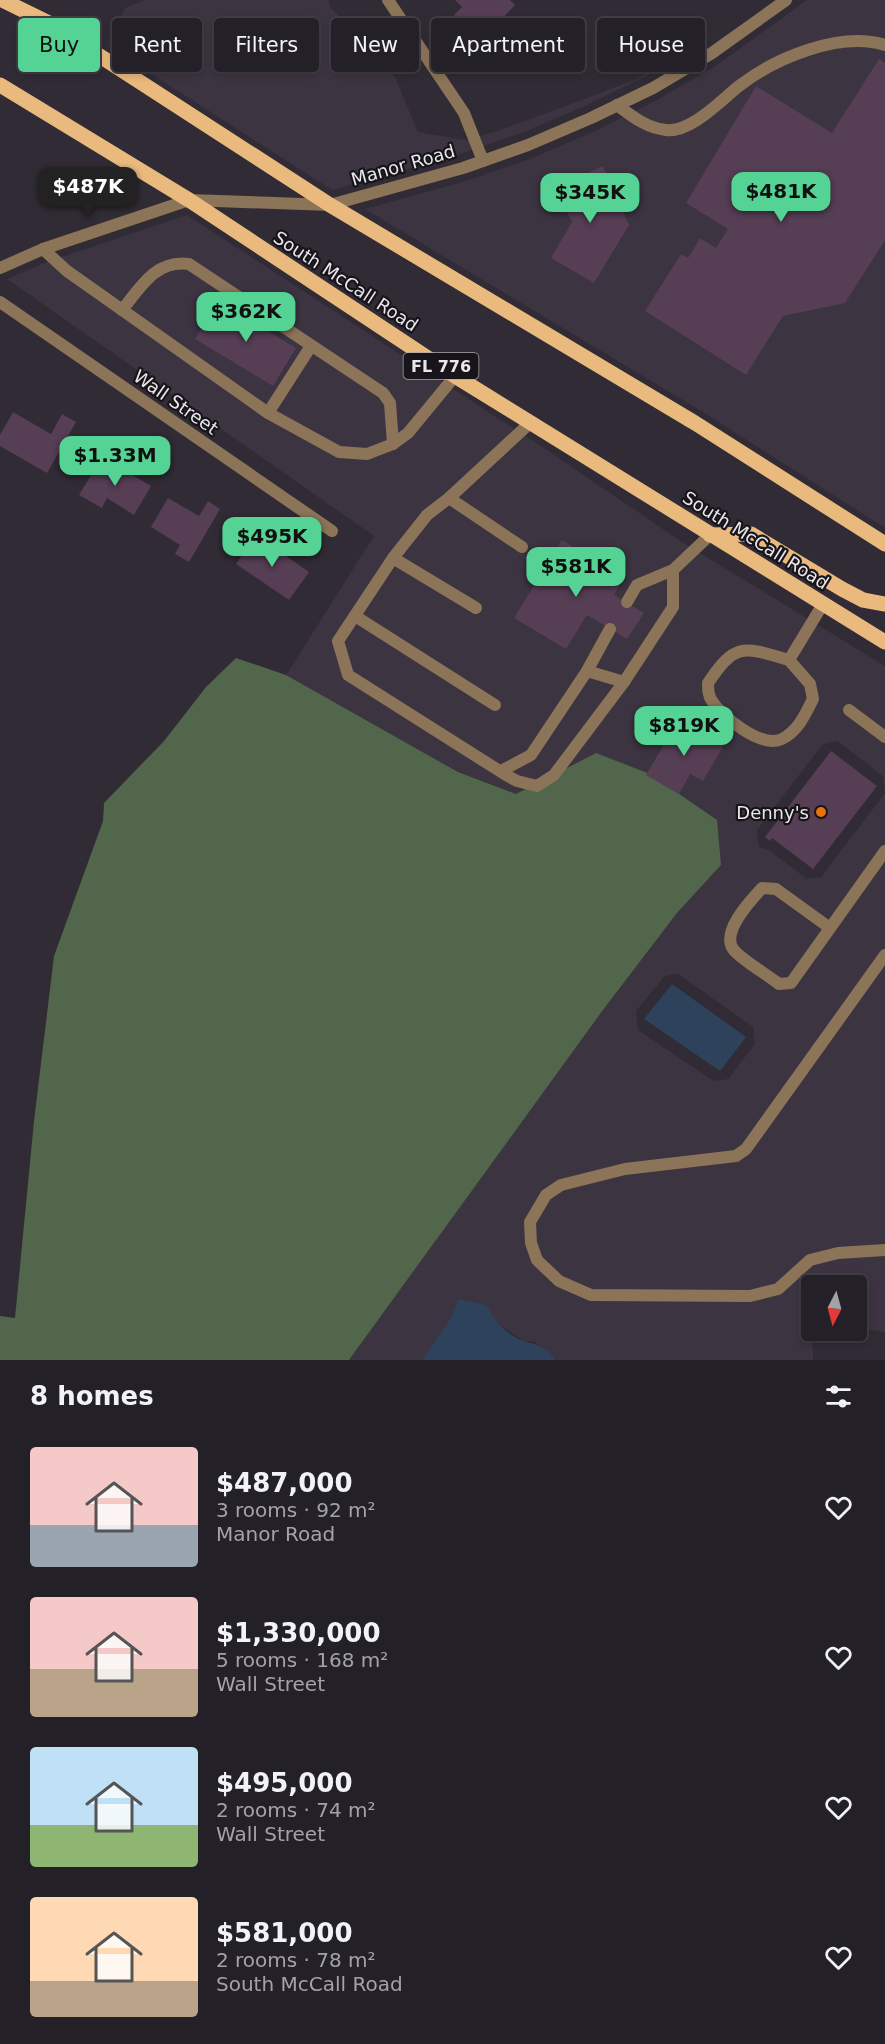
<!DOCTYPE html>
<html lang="en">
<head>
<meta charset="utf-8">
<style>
	:root { --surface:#242027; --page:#302d33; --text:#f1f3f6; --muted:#a3a3a7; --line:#413e44; --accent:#54d395 }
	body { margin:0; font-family:"DejaVu Sans",sans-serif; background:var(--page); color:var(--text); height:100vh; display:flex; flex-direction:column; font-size:22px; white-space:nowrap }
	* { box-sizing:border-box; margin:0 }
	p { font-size:20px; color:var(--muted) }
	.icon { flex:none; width:33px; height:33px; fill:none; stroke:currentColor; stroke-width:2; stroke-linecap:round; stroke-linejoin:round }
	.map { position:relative; height:1360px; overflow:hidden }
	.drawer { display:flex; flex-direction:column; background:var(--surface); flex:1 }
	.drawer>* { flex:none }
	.top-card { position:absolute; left:18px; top:18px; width:849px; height:54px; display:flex; gap:12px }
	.needle { width:39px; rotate:186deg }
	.fabs { position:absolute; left:801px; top:1275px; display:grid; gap:12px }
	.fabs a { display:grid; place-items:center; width:66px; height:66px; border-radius:6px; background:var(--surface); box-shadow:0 3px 9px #0003,0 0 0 2px var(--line); font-size:30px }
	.price { position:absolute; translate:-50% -51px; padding:0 14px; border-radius:12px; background:var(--accent); color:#111; font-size:20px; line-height:39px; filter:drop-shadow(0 2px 3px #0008) }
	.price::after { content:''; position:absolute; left:50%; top:36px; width:18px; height:14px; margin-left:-9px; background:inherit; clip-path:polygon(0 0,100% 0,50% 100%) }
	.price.selected { background:#222; color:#fff }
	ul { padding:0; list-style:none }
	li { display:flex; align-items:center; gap:18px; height:150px; padding:0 30px }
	li span { display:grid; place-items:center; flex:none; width:168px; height:120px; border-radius:6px; color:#555 }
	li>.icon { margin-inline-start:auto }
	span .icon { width:72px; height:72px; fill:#fffc; stroke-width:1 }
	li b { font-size:26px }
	h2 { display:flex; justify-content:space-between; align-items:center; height:72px; padding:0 30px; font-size:26px }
	.pill { padding:0 21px; border-radius:6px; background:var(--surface); box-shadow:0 3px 9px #0003,0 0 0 2px var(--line); font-size:21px; line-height:54px }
	.pill.selected { background:var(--accent); color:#111 }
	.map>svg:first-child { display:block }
	.built { fill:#3c3441; fill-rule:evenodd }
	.forest { fill:#51664b }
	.water { fill:#2e435b }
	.building { fill:#563e55 }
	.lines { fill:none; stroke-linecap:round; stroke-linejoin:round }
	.lane { stroke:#8b7458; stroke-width:12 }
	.street { stroke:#8b7458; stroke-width:12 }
	.primary { stroke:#e9b97e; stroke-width:15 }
	.food-dot { fill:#e8710a; stroke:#171519; stroke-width:2 }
	.labels { text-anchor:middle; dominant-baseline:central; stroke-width:4.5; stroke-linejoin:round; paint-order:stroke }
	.shield { fill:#171519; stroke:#aaa7ad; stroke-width:1.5 }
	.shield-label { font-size:16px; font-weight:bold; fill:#e9e6ec }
	.street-label { font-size:18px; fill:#e9e6ec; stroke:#171519 }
	.poi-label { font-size:18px; fill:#e9e6ec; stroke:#171519; text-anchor:end }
</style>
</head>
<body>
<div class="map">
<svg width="885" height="1360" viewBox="0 0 885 1360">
	<rect width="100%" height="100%" fill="#302b34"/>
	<!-- built -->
	<g class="built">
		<path d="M145 0H329L330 7 366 43 395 77 418 132 465 140 498 131 635 80 731 24 648 75 587 105 524 132 460 154 332 190 108 46 125 8Z"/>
		<path d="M807 0H885V528L701 411 365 209 466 181 532 158 595 131 657 100 717 65Z"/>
		<path d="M187 215 550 452 682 542 885 666V1332L857 1328 856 1286H812L813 1360H555L535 1342 524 1341 501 1326 491 1316 487 1305 458 1299 450 1319 422 1360H349L603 1010 677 913 721 865 596 753 516 794 458 772 286 675 374 536 7 279 47 262ZM837 741 883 776 885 793 821 877 807 879 769 850 759 847 757 830 823 744ZM678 974 753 1027 755 1044 728 1079 714 1081 638 1030 636 1011 665 976Z"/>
	</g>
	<!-- forest -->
	<path class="forest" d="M236 658 286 675 458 772 516 794 596 753 650 774 717 820 721 865 677 913 603 1010 349 1360H0V1316L15 1318 34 1121 54 956 103 821 104 803 164 741 206 687Z"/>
	<!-- water -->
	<g class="water">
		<path d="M672 984 746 1037 720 1071 644 1019Z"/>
		<path d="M458 1299 487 1305C493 1320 508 1336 524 1341 536 1345 548 1346 555 1360H422L450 1319Z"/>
	</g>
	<!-- building -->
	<g class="building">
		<path d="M455 0H510L515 5 481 41 454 15 462 7Z"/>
		<path d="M879 59 885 63V240L845 303 783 316 746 375 645 311 681 254 688 258 700 238 716 248 728 229 686 203 756 86 832 133Z"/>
		<path d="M603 166 629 225 594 283 551 258 572 222 555 188Z"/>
		<path d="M218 301 296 348 273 386 195 339Z"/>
		<path d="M13 412 51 434 62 414 76 422 47 473 0 446V435Z"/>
		<path d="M102 457 151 486 134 515 107 498 102 508 79 495Z"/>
		<path d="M168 498 199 516 208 501 220 509 189 562 175 554 180 545 151 527Z"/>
		<path d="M256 535 309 572 289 600 236 564Z"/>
		<path d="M562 540 624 578 614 595 644 613 627 639 587 615 566 649 514 618Z"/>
		<path d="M679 719 724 745 703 781 690 774 679 794 646 775Z"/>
		<path d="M831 751 877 786 813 869 772 838 770 841 765 837Z"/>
	</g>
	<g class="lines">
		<!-- lane -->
		<g class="lane">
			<path d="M388 0 464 113 483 161"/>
			<path d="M617 105C632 116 646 128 666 130 691 133 721 100 739 86 775 58 840 31 885 45"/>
			<path d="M43 249 67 271 268 413 339 452 367 454 393 444 408 433 455 376"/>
			<path d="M122 310C140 288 156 259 189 264L383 393 390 403 393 444"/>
			<path d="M268 413 311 346"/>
			<path d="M531 422 449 498 427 515 393 558 338 641 348 675 506 775 517 781 537 786 554 775 624 682 673 607V570"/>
			<path d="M449 498 522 547"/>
			<path d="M393 558 476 608"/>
			<path d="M627 602 637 585 673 570 710 535"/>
			<path d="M355 616 495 705"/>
			<path d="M789 660 810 684 813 699C805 715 798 731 782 739 762 749 722 717 712 701 708 696 708 689 708 683 736 641 744 647 789 660L823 604"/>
			<path d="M587 671 624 682"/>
			<path d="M849 710 885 737"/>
			<path d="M501 771 531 755 587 671 610 629"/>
			<path d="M830 928 776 889 762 888C751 900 721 931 733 949 740 959 768 975 779 984L791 983 885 851"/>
			<path d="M885 955 746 1149 736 1156 625 1169 561 1185 546 1195 530 1222 531 1243 537 1260 559 1281 591 1295 750 1296 778 1289 810 1260 838 1253 885 1250"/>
		</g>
		<!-- street -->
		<g class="street">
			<path d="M0 268 43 249 189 200 330 205 463 168 528 145 591 118 653 88 712 53 786 0"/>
			<path d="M0 302 332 531"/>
		</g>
		<!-- primary -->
		<g class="primary">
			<path d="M2 0 49 23 330 205 695 423 885 544"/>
			<path d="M0 85 189 200 455 376 885 642"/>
			<path d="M710 535 751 534 842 589 863 600 885 604"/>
		</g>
	</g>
	<!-- markers -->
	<circle class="food-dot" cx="821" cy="812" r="6"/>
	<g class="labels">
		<!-- shield labels -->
		<rect class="shield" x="403.5" y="353" width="75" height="26" rx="4.5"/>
		<g class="shield-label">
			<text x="441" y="366">FL 776</text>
		</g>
		<!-- street labels -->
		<g class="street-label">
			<text transform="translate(403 165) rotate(-16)">Manor Road</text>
			<text transform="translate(346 281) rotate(33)">South McCall Road</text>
			<text transform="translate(176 402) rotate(35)">Wall Street</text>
			<text transform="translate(756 540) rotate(32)">South McCall Road</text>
		</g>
		<!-- poi labels -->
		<g class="poi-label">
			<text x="809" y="812">Denny's</text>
		</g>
	</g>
</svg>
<div class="fabs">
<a><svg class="needle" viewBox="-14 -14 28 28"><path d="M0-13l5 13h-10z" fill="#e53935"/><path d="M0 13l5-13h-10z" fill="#a3a3a7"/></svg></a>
</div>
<b class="price selected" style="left:88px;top:218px">$487K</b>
<b class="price" style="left:781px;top:223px">$481K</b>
<b class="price" style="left:590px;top:224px">$345K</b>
<b class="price" style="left:246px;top:343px">$362K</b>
<b class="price" style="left:115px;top:487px">$1.33M</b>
<b class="price" style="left:272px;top:568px">$495K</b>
<b class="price" style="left:576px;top:598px">$581K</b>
<b class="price" style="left:684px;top:757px">$819K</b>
<div class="top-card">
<a class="pill selected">Buy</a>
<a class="pill">Rent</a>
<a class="pill">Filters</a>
<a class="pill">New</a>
<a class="pill">Apartment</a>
<a class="pill">House</a>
</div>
</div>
<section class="drawer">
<h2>8 homes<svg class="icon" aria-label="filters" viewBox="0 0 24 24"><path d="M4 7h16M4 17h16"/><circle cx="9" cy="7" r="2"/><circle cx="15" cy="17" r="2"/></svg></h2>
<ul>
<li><span style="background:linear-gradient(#f6c9c9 65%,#9aa5b1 0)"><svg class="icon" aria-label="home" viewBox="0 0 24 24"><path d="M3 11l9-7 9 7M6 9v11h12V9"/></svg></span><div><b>$487,000</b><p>3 rooms · 92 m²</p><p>Manor Road</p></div><svg class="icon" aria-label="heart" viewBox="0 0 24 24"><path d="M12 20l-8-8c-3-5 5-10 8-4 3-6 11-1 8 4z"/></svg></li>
<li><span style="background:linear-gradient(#f6c9c9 60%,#b9a48a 0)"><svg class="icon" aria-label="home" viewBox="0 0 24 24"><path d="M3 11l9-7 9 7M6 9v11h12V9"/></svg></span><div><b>$1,330,000</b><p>5 rooms · 168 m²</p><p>Wall Street</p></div><svg class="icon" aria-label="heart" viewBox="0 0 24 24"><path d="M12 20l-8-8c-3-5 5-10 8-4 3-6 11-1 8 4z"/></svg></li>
<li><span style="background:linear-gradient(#bfe0f5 65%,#8fb573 0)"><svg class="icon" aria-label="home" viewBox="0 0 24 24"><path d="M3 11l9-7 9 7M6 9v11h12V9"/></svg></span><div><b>$495,000</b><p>2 rooms · 74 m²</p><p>Wall Street</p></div><svg class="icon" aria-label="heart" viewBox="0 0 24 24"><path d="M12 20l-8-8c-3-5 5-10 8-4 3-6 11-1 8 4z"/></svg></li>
<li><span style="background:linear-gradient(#ffd9b3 70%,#b9a48a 0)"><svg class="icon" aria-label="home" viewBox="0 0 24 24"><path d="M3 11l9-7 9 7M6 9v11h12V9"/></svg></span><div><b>$581,000</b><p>2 rooms · 78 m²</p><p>South McCall Road</p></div><svg class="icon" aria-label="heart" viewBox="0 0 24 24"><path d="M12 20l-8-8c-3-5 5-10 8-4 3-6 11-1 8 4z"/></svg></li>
</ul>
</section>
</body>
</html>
